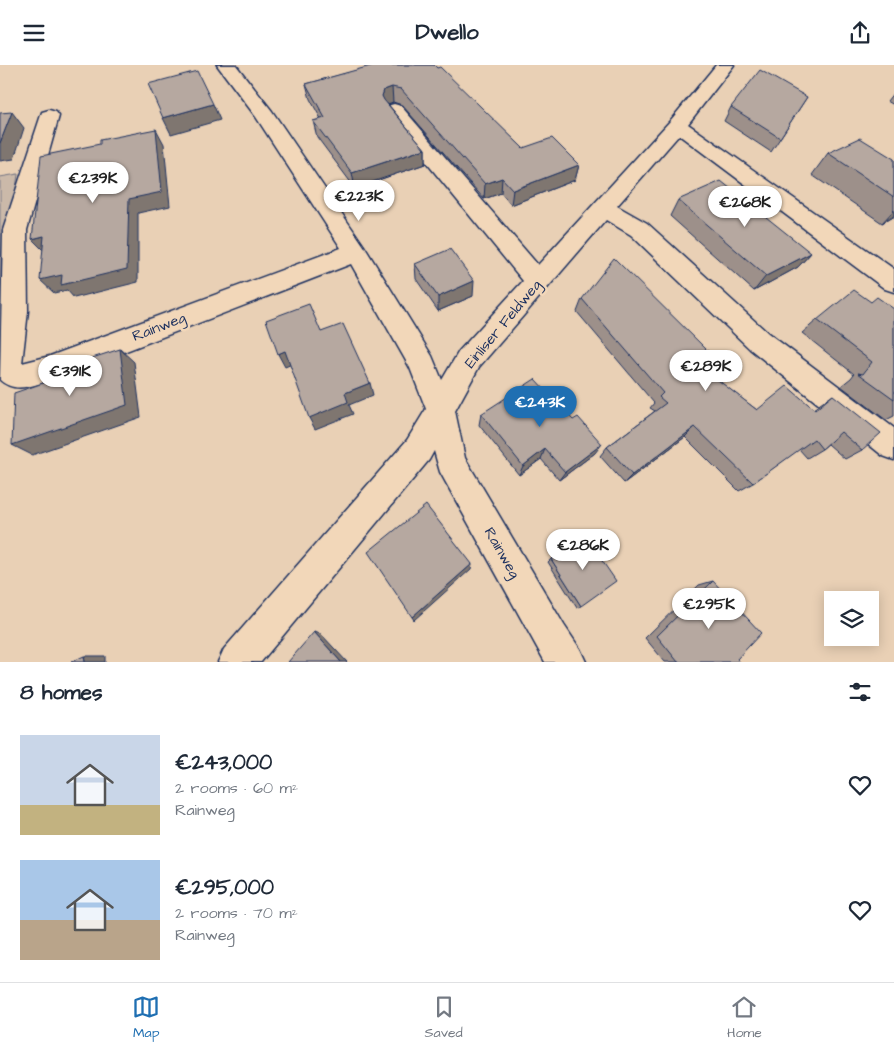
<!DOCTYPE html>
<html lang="en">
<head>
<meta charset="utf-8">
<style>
	:root { --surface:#fff; --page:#f6f6f7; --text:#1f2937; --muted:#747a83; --line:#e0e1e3; --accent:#1f6fb2 }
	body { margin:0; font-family:"Architects Daughter",sans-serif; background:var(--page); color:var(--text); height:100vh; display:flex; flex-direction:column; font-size:19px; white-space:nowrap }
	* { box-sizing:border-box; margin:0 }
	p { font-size:16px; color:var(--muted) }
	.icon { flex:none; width:28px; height:28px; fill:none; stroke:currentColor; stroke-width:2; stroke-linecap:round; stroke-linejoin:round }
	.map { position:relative; height:597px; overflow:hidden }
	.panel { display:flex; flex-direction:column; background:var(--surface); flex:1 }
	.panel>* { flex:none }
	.fabs { position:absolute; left:824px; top:526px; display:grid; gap:10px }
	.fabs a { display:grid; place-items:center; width:55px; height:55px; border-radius:0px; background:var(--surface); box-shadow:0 2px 12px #0003; font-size:25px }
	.price { position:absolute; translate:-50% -42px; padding:0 11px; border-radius:18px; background:#fff; color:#222; font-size:16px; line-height:32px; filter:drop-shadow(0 1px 2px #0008) }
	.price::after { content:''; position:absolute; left:50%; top:30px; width:15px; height:11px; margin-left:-8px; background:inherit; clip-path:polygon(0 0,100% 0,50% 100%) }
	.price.current { background:var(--accent); color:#fff }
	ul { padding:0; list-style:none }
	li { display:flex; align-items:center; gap:15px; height:125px; padding:0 20px }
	li span { display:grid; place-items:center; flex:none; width:140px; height:100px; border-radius:0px; color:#555 }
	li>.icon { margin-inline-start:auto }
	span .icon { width:60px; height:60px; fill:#fffc; stroke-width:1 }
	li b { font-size:21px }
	h2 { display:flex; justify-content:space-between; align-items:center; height:60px; padding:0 20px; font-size:21px }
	header { display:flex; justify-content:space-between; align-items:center; height:65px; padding:0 20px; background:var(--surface); font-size:22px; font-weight:700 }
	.dock { display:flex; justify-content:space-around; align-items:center; height:70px; border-top:1px solid var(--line); background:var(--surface); font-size:14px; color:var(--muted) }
	.dock a { display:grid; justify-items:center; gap:2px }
	.dock .current { color:var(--accent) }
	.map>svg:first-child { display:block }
	.green { fill:#cbb9a9; stroke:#737484 }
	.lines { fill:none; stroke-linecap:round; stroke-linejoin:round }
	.minor-casing { stroke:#1b2f5e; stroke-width:3 }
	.minor { fill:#f2d7b9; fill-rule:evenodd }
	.wall { fill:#9d908a; stroke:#1b2f5e }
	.shaded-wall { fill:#7f7670; stroke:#1b2f5e }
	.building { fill:#b6a8a0; stroke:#1b2f5e }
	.labels { text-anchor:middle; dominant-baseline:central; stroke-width:5; stroke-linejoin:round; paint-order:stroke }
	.street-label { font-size:15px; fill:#1b2f5e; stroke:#f2d7b9 }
</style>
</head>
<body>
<header><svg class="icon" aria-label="menu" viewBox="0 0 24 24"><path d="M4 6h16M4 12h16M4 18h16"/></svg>Dwello<svg class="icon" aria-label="share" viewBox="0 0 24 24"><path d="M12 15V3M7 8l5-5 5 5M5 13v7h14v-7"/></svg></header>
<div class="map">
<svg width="894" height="597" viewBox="0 0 894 597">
	<rect width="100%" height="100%" fill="#e9d0b5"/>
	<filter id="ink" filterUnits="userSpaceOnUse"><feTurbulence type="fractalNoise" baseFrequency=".02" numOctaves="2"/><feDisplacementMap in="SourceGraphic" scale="10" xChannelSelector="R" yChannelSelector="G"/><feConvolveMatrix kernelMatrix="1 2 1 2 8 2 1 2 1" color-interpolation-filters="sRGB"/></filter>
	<g filter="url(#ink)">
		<!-- green -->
		<path class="green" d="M18 109 0 237V112Z"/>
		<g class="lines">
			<defs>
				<path id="minor" d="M217 0H236L272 46 364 181 432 291 442 315 459 286 523 216 387 49 385 45 387 41 394 39 401 41 538 200 670 56 716 0H734L688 59 894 204V227L885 224 679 70 617 141 647 158 768 268 894 363V395L883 391 750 284 631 170 606 155 479 302 455 346 465 393 564 560 580 584 586 597H545L440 407 434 386 429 395 261 597H218L224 584 407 375 426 344 410 303 351 199 51 315C33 320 15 329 0 315L3 165 42 47 49 45 56 47 59 51 27 165 28 246 22 298 50 291 341 183 256 52Z"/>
			</defs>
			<!-- minor casing -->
			<use href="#minor" class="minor-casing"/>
			<!-- minor -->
			<use href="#minor" class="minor"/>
		</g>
		<!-- wall -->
		<g class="wall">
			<path d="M367 0H434L523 83 579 100 575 115 511 140 501 128 484 134 402 40 393 37 388 39 425 84V99L355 123 317 72 313 56 321 54 310 34 306 19 369 2Z"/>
			<path d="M894 27V40L887 36Z"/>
			<path d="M807 32 771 87 724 56 731 42Z"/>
			<path d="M828 88 894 94V151L882 158 812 110Z"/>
			<path d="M678 135 811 188 798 202 754 226 670 151Z"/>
			<path d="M415 199 473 231 438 246 416 214Z"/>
			<path d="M582 234 698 298 696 299 757 345 813 344 833 330 862 385 845 394 828 379 822 384 807 393 799 384 753 418 739 426 685 372 624 418 600 391 607 382 655 346 650 343 654 338 577 247Z"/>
			<path d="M871 237 894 244V351L886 355 841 321 851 313 854 309 802 268 817 255Z"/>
			<path d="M481 349 595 388 559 415 541 394 519 410 479 360Z"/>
			<path d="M551 494 581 541 577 543 548 497Z"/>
			<path d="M713 516 737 594 740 597H665L645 573 699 520Z"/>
		</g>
		<!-- shaded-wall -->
		<g class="shaded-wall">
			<path d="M392 22 393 37 385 40 382 31 384 25Z"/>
			<path d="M213 39 220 55 171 69 163 53Z"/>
			<path d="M12 47 24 63 14 94 0 96V78Z"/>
			<path d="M156 64 164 79 170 141 138 148V217L74 233 67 225 54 228 40 215 129 134Z"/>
			<path d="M425 84V99L355 123 352 108Z"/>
			<path d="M579 100 575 115 511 140 513 125Z"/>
			<path d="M502 113 501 128 484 134 485 119Z"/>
			<path d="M894 145V151L882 158Z"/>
			<path d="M44 171 46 188 32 174Z"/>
			<path d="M811 188 798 202 754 226 766 211Z"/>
			<path d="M474 216 473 231 438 246V232Z"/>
			<path d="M120 284 134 297 141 352 32 390 12 380Z"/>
			<path d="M285 286 292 299 285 302 278 289Z"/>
			<path d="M708 286 698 298 683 307 692 295Z"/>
			<path d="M370 318 373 330 349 340 353 349 315 364 309 353 345 328Z"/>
			<path d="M695 362 685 372 624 418 632 410Z"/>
			<path d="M602 379 595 388 559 415 565 407Z"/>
			<path d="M545 384 541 394 519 410 523 401Z"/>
			<path d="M472 499 471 504 414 555 412 552Z"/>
			<path d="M314 567 321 569 347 597H341Z"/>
			<path d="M84 591H105V597H85Z"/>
		</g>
		<!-- building -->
		<g class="building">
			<path d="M374 0H434L437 3 440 2 523 83 552 73 579 100 513 125 502 113 485 119 401 24 392 22 384 25 382 31 384 35 425 84 352 108 313 56 325 53 306 19Z"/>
			<path d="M760 5 807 32 780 73 731 42Z"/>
			<path d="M197 6 213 39 163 53 148 19Z"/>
			<path d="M12 47 0 78V48Z"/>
			<path d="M156 64 162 127 129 134 127 204 61 220 62 210 40 215 44 171 32 174 41 91 100 79V75Z"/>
			<path d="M860 73 894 94V132L828 88Z"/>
			<path d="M721 116 811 188 766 211 678 135Z"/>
			<path d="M450 184 474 216 438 232 415 199Z"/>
			<path d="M614 193 708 286 692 295 757 345 787 321 815 345 833 330 881 368 862 385 841 367 822 384 814 374 753 418 695 362 632 410 607 382 666 338 659 332 663 328 582 234Z"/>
			<path d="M854 225 871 237 877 232 894 244V334L858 308 863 309 872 297 817 255Z"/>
			<path d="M309 239 321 267 343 259 370 318 345 328 348 337 309 353 285 286 278 289 266 255Z"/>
			<path d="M120 284 127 340 12 380 14 328 52 315V306Z"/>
			<path d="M535 314 573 355 578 352 602 379 565 407 545 384 523 401 481 349Z"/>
			<path d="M426 440 472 499 412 552 368 487Z"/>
			<path d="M585 471 616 516 581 541 551 494Z"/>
			<path d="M713 516 761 568 737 594 740 597H678L657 571Z"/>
			<path d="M314 567 341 597H288Z"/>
			<path d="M84 591 85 597H71Z"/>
		</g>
	</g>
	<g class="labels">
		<!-- street labels -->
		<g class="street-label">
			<text transform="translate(503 259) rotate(-50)">Einliser Feldweg</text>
			<text transform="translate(159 262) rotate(-21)">Rainweg</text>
			<text transform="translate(502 488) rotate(60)">Rainweg</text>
		</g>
	</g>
</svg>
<div class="fabs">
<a><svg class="icon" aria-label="layers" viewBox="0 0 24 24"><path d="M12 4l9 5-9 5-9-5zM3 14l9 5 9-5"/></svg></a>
</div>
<b class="price" style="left:93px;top:139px">€239K</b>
<b class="price" style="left:359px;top:157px">€223K</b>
<b class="price" style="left:745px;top:163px">€268K</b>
<b class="price" style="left:706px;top:327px">€289K</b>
<b class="price" style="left:70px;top:332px">€391K</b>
<b class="price current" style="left:540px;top:363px">€243K</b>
<b class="price" style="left:583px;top:506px">€286K</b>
<b class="price" style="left:709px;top:565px">€295K</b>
</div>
<section class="panel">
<h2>8 homes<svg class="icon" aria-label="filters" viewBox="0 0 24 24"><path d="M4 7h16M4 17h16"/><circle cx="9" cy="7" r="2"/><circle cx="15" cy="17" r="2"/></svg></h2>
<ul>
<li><span style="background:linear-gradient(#c9d6e8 70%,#c2b280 0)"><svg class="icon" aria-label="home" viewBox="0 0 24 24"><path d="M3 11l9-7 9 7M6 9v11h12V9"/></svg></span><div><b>€243,000</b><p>2 rooms · 60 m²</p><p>Rainweg</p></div><svg class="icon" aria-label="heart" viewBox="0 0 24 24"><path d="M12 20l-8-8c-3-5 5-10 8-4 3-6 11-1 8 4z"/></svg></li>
<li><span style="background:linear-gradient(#a9c7e8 60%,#b9a48a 0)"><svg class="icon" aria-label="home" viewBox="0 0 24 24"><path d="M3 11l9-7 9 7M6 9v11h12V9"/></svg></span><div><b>€295,000</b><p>2 rooms · 70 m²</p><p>Rainweg</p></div><svg class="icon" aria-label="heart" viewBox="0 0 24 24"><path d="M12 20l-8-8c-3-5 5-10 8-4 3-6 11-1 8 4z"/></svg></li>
</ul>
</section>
<nav class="dock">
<a class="current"><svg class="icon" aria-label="map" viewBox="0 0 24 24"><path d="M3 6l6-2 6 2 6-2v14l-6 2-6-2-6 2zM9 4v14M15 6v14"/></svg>Map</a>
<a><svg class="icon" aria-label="saved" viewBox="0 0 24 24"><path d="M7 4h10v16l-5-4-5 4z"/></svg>Saved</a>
<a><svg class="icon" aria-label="home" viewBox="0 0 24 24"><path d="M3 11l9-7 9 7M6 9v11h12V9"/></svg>Home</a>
</nav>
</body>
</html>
